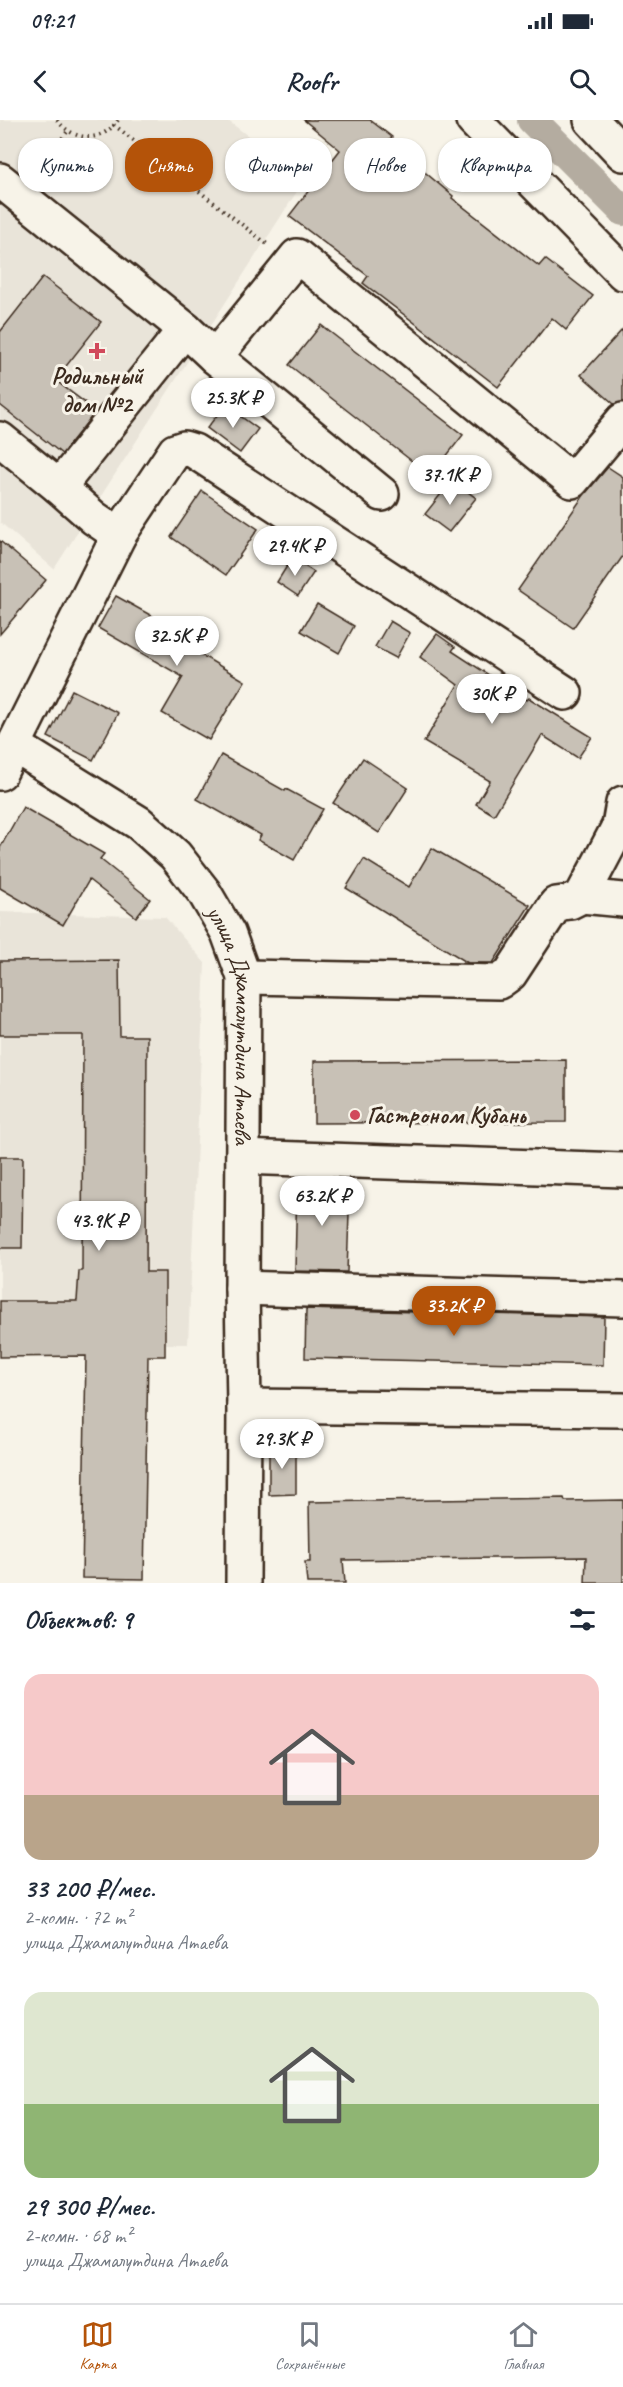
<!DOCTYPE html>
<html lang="ru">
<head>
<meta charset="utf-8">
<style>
	:root { --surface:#fff; --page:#f6f6f7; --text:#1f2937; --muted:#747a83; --line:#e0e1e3; --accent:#b45309 }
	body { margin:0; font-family:Caveat,sans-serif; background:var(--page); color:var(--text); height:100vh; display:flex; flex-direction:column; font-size:22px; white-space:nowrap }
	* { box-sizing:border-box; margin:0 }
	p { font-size:20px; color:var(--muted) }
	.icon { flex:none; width:33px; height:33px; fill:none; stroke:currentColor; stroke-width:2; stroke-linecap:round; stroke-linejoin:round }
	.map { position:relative; height:1463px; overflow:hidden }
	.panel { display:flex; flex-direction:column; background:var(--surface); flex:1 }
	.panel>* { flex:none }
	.banner { position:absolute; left:18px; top:18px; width:588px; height:54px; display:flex; gap:12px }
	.price { position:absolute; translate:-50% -51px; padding:0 14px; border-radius:21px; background:#fff; color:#222; font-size:20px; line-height:39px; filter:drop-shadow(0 2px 3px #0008) }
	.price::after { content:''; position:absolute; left:50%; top:36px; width:18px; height:14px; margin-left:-9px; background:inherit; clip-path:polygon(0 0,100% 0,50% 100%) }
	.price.selected { background:var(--accent); color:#fff }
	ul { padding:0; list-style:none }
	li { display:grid; align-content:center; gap:12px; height:318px; padding:0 24px }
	li span { display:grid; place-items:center; height:186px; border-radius:18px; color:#555 }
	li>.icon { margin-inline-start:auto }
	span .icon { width:108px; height:108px; fill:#fffc; stroke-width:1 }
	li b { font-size:26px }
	h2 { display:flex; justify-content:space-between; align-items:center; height:72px; padding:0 24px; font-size:26px }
	.chip { padding:0 21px; border-radius:24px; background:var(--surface); box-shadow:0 2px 4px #0004; font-size:21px; line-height:54px }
	.chip.selected { background:var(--accent); color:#fff }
	.status { display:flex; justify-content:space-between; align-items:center; height:42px; padding:0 30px; background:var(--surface); direction:ltr }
	.status svg { height:16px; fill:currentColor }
	header { display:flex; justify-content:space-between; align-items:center; height:78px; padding:0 24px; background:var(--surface); font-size:27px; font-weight:700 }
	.dock { display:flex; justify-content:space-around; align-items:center; height:84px; border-top:2px solid var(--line); background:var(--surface); font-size:16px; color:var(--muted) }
	.dock a { display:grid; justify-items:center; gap:3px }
	.dock .selected { color:var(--accent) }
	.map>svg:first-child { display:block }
	.built { fill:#e9e4d9 }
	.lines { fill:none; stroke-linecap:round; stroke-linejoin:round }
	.canal { stroke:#b4aca0; stroke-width:30 }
	.building { fill:#c8c1b6; stroke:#3b2a1e; stroke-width:1.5 }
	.minor-casing { stroke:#3b2a1e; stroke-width:38 }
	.path { stroke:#3b2a1e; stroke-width:4; stroke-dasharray:1.5 4.5; stroke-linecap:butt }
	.minor { stroke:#f7f3e8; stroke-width:33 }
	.poi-dot { fill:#d1495b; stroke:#f7f3e8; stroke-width:2 }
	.labels { text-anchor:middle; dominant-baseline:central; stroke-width:6; stroke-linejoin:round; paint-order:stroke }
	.poi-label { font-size:24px; font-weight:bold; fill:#3b2a1e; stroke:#f7f3e8 }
	.street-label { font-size:24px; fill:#3b2a1e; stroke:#f7f3e8 }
</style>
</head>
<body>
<div class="status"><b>09:21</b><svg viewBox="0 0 49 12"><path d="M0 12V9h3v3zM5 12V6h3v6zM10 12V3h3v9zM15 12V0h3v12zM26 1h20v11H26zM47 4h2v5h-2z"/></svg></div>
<header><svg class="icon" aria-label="back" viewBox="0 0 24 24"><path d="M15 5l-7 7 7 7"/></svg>Roofr<svg class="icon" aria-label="search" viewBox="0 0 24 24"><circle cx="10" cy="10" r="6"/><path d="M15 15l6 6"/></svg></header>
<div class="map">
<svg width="623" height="1463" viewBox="0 0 623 1463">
	<rect width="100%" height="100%" fill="#f7f3e8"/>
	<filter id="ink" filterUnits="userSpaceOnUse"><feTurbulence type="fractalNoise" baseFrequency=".0167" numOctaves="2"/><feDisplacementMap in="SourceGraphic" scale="12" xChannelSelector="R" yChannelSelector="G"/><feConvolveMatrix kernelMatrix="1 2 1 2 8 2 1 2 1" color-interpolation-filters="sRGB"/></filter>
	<g filter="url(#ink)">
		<!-- built -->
		<g class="built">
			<path d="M0 0H227L305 59 54 449 0 402Z"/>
			<path d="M0 792 165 797 205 843 188 1224H0Z"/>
		</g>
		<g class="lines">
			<!-- canal -->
			<path class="canal" d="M532 0 623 91"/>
		</g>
		<!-- building -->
		<g class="building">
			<path d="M304 0H370L392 17 388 21 453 76 452 78 539 146 545 139 593 176 566 210 552 198 498 267 363 163 368 156 289 96 340 30Z"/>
			<path d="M43 157 101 202 55 260 96 291 62 334 0 285V212Z"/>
			<path d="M321 205 463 315 431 356 289 245Z"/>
			<path d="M623 209V282L614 284 581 255Z"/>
			<path d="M225 285 258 309 240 333 207 308Z"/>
			<path d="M608 347 623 357V436L573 508 518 470 584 375Z"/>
			<path d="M452 360 476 378 449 412 425 394Z"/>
			<path d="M202 371 258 409 226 455 171 417Z"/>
			<path d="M0 421 46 460 0 514Z"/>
			<path d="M292 438 314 452 298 476 277 462Z"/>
			<path d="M116 476 188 516 183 524 245 561 209 620 162 593 183 557 98 508Z"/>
			<path d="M317 484 354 506 339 533 301 511Z"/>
			<path d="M390 501 410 513 396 538 375 527Z"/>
			<path d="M437 514 455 527 452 531 527 580 529 578 592 617 578 638 542 615 494 695 476 684 490 661 424 622 458 565 420 537Z"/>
			<path d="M72 570 118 593 93 640 48 617Z"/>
			<path d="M221 635 285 671 286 669 323 689 294 740 258 720 261 715 197 679Z"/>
			<path d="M363 638 408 668 379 713 333 683Z"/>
			<path d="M23 687 104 734 100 739 150 779 136 797 89 760 63 805 0 768V728Z"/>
			<path d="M432 728 530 785 493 843H468L346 768 364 739 409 767Z"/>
			<path d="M119 840 120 916H147L146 1152H165V1236H148L144 1459 82 1458 86 1236 0 1237V1181H77L79 1151H82L83 915H0V841Z"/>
			<path d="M566 940V1002L314 1003V941Z"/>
			<path d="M0 1037H23L22 1128H0Z"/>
			<path d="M297 1060 350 1064 347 1152 295 1151Z"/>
			<path d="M306 1189 604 1197 603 1245 305 1238Z"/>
			<path d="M269 1326H296V1374L269 1375Z"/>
			<path d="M564 1378 565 1381 623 1380V1463H585L586 1437 343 1440 345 1463H307L305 1442H310L309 1382Z"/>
		</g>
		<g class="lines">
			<defs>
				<g id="minor">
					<path d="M473 0 623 153"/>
					<path d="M591 0 623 34"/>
					<path d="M0 60 185 209"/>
					<path d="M215 237 382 374"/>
					<path d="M0 319 59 367"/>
					<path d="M119 415 94 398 59 367 185 209 215 237 297 136 572 361 623 300"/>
					<path id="s1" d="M15 626 139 703 175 735 204 772 228 813 244 857 242 1168 244 1286 243 1463"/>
					<path d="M0 653 119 415 175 331 184 328 194 331 565 573"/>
					<path d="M582 776 623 780"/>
					<path d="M244 857 499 862 510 854 556 784 570 782 582 776 619 706 623 683"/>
					<path d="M243 1037 623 1050"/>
					<path d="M242 1168 623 1179"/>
					<path d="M244 1286 623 1290"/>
				</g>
			</defs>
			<!-- minor casing -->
			<use href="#minor" class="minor-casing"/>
			<!-- path -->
			<g class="path">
				<path d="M57 0C72 19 96 24 114 5"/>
				<path d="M118 0 114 5 267 124"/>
				<path d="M36 51 67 12"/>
			</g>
			<!-- minor -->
			<use href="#minor" class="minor"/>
		</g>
	</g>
	<!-- markers -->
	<g class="poi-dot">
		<path d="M94 222h6v6h6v6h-6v6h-6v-6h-6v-6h6z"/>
		<circle cx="355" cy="995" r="6"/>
	</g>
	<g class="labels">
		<!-- poi labels -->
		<g class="poi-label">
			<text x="97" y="256">Родильный<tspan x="97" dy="28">дом №2</tspan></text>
			<text x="367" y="995" text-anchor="start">Гастроном Кубань</text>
		</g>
		<!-- street labels -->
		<g class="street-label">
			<text stroke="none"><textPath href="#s1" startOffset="381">улица Джамалутдина Атаева</textPath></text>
		</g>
	</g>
</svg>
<b class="price" style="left:233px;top:309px">25.3K ₽</b>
<b class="price" style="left:450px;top:386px">37.1K ₽</b>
<b class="price" style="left:295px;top:457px">29.4K ₽</b>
<b class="price" style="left:177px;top:547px">32.5K ₽</b>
<b class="price" style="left:492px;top:605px">30K ₽</b>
<b class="price" style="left:322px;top:1107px">63.2K ₽</b>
<b class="price" style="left:99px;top:1132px">43.9K ₽</b>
<b class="price selected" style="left:454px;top:1217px">33.2K ₽</b>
<b class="price" style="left:282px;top:1350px">29.3K ₽</b>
<div class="banner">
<a class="chip">Купить</a>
<a class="chip selected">Снять</a>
<a class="chip">Фильтры</a>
<a class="chip">Новое</a>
<a class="chip">Квартира</a>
</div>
</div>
<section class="panel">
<h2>Объектов: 9<svg class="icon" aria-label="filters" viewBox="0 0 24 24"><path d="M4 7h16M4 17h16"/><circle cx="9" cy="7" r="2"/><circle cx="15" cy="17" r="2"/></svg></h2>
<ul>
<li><span style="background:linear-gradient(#f6c9c9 65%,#b9a48a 0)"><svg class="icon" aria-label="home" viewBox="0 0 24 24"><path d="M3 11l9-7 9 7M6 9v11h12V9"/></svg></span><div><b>33 200 ₽/мес.</b><p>2-комн. · 72 m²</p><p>улица Джамалутдина Атаева</p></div></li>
<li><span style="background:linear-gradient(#dfe7d0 60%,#8fb573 0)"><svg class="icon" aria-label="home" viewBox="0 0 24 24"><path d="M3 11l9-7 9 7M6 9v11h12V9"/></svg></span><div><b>29 300 ₽/мес.</b><p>2-комн. · 68 m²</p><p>улица Джамалутдина Атаева</p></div></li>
</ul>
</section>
<nav class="dock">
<a class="selected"><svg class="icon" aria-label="map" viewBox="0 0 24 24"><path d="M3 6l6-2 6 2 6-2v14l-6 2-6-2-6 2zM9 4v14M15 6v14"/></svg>Карта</a>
<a><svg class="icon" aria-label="saved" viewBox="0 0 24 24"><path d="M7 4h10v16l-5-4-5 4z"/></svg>Сохранённые</a>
<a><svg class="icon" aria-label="home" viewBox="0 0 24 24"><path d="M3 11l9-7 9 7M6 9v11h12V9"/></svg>Главная</a>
</nav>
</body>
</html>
